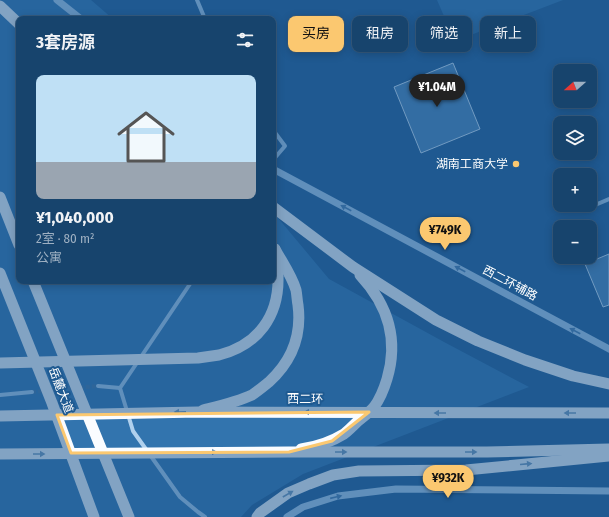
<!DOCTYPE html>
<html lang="zh">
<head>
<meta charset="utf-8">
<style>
	:root { --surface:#17446d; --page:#204b72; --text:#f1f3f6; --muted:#9eb0c2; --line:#365c80; --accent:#fbc870 }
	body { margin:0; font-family:"Fira Sans Condensed","Noto Sans SC",sans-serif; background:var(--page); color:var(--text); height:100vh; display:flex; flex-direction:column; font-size:15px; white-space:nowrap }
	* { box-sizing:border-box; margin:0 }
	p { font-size:13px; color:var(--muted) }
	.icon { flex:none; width:22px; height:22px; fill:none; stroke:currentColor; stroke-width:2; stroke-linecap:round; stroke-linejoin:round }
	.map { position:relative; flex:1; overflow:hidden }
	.side { position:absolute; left:16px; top:16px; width:260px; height:268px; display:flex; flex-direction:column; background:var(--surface); border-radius:8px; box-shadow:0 2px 10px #0003,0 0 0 1px var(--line) }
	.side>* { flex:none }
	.hud { position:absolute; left:288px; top:16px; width:261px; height:36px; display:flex; gap:8px }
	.needle { width:26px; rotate:249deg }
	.tools { position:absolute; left:553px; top:64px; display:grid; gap:8px }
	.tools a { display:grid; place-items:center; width:44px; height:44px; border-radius:8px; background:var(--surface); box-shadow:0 2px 10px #0003,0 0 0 1px var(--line); font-size:20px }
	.price { position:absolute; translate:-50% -34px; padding:0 9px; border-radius:14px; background:var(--accent); color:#111; font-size:13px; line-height:26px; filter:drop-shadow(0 1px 2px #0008) }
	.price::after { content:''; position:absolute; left:50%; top:24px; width:12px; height:9px; margin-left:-6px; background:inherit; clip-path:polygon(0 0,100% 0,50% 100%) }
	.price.on { background:#222; color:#fff }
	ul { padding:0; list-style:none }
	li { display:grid; align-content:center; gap:8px; height:212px; padding:0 20px }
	li span { display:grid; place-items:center; height:124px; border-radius:8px; color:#555 }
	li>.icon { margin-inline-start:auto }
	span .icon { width:72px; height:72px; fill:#fffc; stroke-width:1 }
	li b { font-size:17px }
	h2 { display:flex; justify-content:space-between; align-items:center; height:48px; padding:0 20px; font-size:17px }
	.tag { padding:0 14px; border-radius:8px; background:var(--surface); box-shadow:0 2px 10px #0003,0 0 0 1px var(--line); font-size:14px; line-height:36px }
	.tag.on { background:var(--accent); color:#111 }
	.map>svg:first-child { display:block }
	.green { fill:#3274ae }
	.building { fill:#4c86b9; stroke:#d5e9fa }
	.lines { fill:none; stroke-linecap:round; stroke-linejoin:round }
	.minor-tunnel { stroke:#4173a2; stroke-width:4; stroke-dasharray:4 2; stroke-linecap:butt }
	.minor { stroke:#b0d0ed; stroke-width:4 }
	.tertiary { stroke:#b0d0ed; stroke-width:7 }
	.trunk { stroke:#fafcff; stroke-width:11 }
	.trunk-bridge { stroke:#fafcff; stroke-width:11 }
	.oneway { fill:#4a7dad }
	.oneway2 { fill:#779bbd }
	.marked { fill:none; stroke:#fbc870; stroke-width:3; stroke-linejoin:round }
	.poi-dot { fill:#fbc870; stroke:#1f5a91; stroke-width:1.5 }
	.labels { text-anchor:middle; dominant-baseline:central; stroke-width:4; stroke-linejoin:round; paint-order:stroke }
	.poi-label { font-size:12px; fill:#fff; stroke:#1f5a91; text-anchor:end }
	.street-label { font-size:12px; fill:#fff; stroke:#1f5a91 }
</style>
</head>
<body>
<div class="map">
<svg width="609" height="517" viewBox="0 0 609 517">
	<rect width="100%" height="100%" fill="#1f5a91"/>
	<!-- green -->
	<g class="green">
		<path d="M0 0H91L113 19H19V281H273V212L329 279 444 342 529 387 303 474 252 505 241 517H0Z"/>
		<path d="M437 0H563L455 41Z"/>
	</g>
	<!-- building -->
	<g class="building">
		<path d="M453 63 480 129 421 153 394 87Z"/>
		<path d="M609 254V305L603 307 585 264Z"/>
	</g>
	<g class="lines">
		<!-- minor-tunnel -->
		<path class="minor-tunnel" d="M32 392 98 386"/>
		<!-- minor -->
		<g class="minor">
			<path d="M197 0 205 19"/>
			<path d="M273 130 285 146 273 160"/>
			<path d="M581 211 609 199"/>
			<path d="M192 281 120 388 133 431 180 497 198 512 205 517"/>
			<path d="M98 386 120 388"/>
			<path d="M0 395 32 392"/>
		</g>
		<!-- tertiary -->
		<g class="tertiary">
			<path d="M57 0 81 19"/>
			<path d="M273 169 609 349"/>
			<path d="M287 517 303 507 338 496 396 489 609 491"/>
		</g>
		<!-- trunk -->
		<g class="trunk">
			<path d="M0 6 19 24"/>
			<path d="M0 197 19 245"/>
			<path d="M273 207 353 267 436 320 478 341 525 360 573 376 609 384"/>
			<path d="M0 273 52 403 94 517"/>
			<path d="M33 281 129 517"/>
			<path d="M203 410C219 406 237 402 252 395 258 391 264 386 269 382 292 361 302 336 298 305 297 300 297 295 296 290 292 276 282 262 275 249"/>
			<path d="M301 449C316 447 331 442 344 434 349 430 354 425 358 421 363 417 370 412 374 407 380 399 384 389 387 379 399 339 388 305 360 275"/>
			<path d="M257 517 260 513 288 493 309 484 333 475 359 471 466 470 609 456"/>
		</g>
		<!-- trunk-bridge -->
		<g class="trunk-bridge">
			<path d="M0 363 198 358C205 357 212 356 219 355 258 345 279 316 278 277 278 268 276 258 275 249"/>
			<path d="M0 416 198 412 609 413"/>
			<path d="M0 454 289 452H487L609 449"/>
		</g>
	</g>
	<!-- one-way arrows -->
	<defs><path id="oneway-solid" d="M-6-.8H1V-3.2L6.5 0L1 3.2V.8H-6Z"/></defs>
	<g class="oneway">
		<use href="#oneway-solid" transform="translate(346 208) rotate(-152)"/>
		<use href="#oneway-solid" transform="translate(460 269) rotate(-152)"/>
		<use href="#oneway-solid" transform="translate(575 331) rotate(-152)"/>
		<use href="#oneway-solid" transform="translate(336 497) rotate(-13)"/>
	</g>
	<g class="oneway2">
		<use href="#oneway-solid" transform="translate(180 412) rotate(179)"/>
		<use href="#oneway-solid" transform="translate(310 412) rotate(-180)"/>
		<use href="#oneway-solid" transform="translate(440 413) rotate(-180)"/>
		<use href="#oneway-solid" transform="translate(570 413) rotate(180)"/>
		<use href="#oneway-solid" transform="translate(211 452)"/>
		<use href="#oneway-solid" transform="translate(341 452)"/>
		<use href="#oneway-solid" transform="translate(471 452)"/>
		<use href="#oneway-solid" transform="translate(39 454)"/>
		<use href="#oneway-solid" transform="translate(526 464) rotate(-5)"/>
		<use href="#oneway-solid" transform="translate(288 494) rotate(-30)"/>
	</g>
	<!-- marked area -->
	<path d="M0 0H609V517H0ZM369 412 332 441 289 452 71 453 57 415Z" fill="#1f5a91" fill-opacity=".55" fill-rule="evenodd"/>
	<path class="marked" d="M369 412 332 441 289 452 71 453 57 415Z"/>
	<!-- markers -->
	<circle class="poi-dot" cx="516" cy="164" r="4"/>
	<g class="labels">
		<!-- poi labels -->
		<g class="poi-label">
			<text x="508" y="164">湖南工商大学</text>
		</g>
		<!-- street labels -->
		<g class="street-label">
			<text transform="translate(510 283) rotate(28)">西二环辅路</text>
			<text transform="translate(61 390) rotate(69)">岳麓大道</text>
			<text x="305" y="399">西二环</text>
		</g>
	</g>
</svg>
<div class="tools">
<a><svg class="needle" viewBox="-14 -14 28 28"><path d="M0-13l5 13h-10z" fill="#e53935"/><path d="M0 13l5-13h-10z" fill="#9eb0c2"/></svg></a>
<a><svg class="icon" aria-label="layers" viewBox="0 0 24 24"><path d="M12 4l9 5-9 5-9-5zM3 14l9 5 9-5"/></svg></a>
<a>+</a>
<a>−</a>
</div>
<b class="price on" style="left:437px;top:108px">¥1.04M</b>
<b class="price" style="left:445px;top:251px">¥749K</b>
<b class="price" style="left:448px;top:499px">¥932K</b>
<div class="hud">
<a class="tag on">买房</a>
<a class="tag">租房</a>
<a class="tag">筛选</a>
<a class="tag">新上</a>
</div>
<section class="side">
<h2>3套房源<svg class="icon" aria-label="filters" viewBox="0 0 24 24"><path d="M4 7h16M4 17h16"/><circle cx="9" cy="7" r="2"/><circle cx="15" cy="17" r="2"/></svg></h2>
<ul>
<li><span style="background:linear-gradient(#bfe0f5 70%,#9aa5b1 0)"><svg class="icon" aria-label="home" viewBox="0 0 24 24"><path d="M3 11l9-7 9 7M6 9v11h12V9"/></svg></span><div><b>¥1,040,000</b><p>2室 · 80 m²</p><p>公寓</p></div></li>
</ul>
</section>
</div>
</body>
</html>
